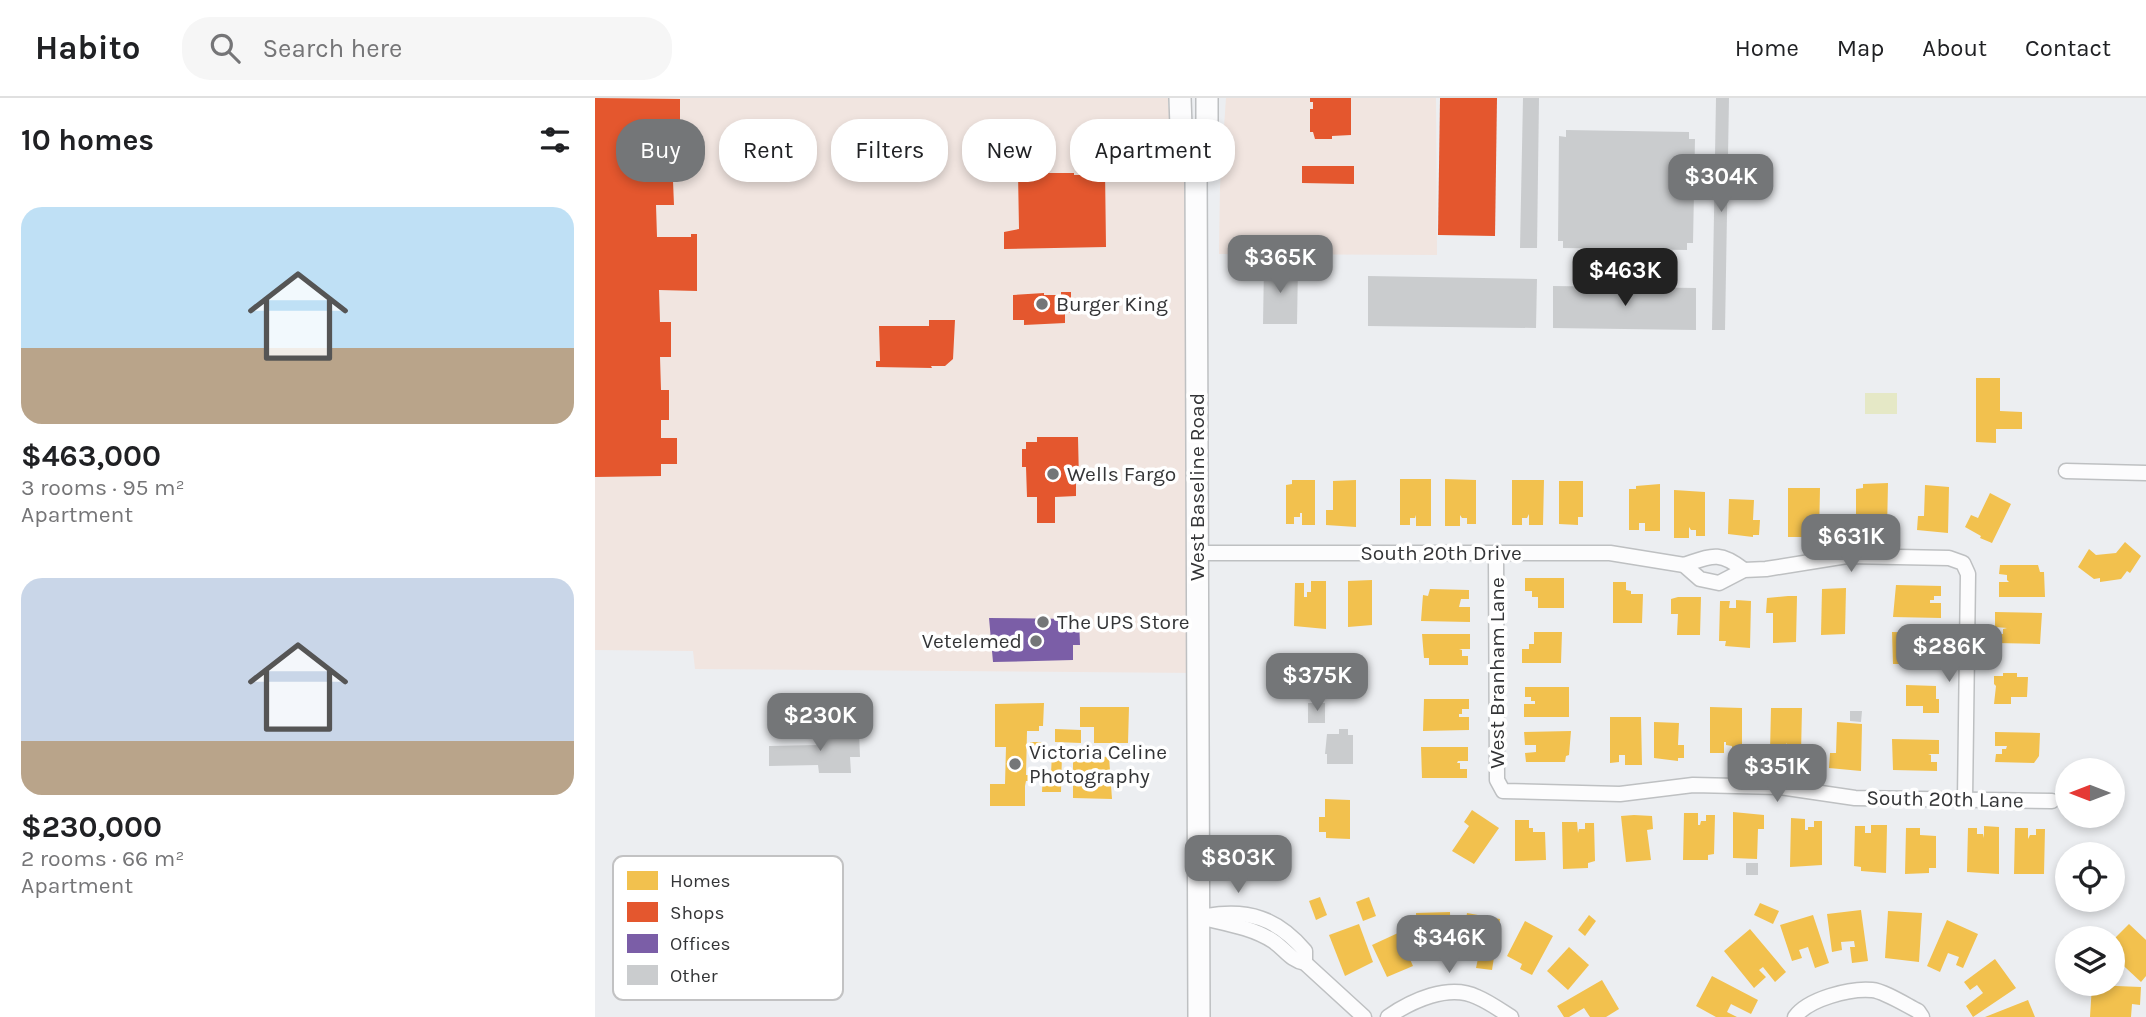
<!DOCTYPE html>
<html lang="en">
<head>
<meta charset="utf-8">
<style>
	:root { --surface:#fff; --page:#f6f6f6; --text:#202124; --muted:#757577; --line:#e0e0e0; --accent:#747678 }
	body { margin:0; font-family:Karla,sans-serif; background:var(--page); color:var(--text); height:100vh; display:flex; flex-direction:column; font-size:26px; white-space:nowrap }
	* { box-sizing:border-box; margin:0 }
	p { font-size:23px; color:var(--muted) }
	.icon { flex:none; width:38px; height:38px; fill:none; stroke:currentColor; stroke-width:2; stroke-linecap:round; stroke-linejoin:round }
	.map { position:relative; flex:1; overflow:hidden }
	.side { display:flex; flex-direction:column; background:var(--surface); width:595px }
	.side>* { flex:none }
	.top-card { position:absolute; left:21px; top:21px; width:665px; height:63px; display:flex; gap:14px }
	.needle { width:46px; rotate:270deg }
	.tools { position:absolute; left:1460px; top:660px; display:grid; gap:14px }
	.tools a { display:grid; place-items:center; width:70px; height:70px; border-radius:50%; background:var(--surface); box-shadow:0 4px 10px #0003; font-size:35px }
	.price { position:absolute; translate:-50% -60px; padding:0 16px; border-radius:14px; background:var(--accent); color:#fff; font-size:23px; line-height:46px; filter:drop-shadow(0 2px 4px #0008) }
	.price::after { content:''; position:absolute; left:50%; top:42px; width:21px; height:16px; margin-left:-10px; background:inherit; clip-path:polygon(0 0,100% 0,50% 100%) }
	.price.active { background:#222; color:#fff }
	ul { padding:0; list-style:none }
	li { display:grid; align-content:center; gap:14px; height:371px; padding:0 21px }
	li span { display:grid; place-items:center; height:217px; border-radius:21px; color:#555 }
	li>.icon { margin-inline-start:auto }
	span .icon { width:126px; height:126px; fill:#fffc; stroke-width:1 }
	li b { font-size:30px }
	h2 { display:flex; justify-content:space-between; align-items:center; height:84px; padding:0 21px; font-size:30px }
	.tag { padding:0 24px; border-radius:28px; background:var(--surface); box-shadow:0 4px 10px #0003; font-size:24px; line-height:63px }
	.tag.active { background:var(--accent); color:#fff }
	header { display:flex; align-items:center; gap:42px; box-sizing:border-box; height:98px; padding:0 35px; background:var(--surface); border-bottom:2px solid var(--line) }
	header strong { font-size:33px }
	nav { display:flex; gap:38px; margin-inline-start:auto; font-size:24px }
	.search { width:490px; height:63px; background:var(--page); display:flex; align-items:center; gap:18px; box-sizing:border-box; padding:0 24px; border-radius:28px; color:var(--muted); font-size:26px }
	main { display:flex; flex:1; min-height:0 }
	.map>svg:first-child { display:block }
	.commercial { fill:#f1e5e0 }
	.green { fill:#e5e8c6 }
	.homes { fill:#f2c14e }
	.shops { fill:#e4572e }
	.offices { fill:#7b5ea7 }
	.building { fill:#caccce }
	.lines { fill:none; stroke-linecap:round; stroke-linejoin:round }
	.minor-casing { stroke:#bec0c2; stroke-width:17 }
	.primary-casing { stroke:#bec0c2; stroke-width:24 }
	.minor { stroke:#fcfcfd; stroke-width:14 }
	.primary { stroke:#fcfcfd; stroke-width:21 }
	.poi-dot { fill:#747678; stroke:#fff; stroke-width:2.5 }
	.labels { text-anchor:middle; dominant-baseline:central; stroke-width:7; stroke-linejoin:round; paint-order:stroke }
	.poi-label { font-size:21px; fill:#343537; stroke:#fff; text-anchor:start }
	.street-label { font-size:21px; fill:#343537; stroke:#fff }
	.key { fill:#fff; stroke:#c2c2c3; stroke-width:2 }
	.key-label { font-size:19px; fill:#343537 }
</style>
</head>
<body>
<header>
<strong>Habito</strong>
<div class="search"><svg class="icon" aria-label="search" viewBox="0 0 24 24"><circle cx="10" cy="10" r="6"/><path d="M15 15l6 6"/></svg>Search here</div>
<nav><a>Home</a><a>Map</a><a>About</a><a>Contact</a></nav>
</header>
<main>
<section class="side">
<h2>10 homes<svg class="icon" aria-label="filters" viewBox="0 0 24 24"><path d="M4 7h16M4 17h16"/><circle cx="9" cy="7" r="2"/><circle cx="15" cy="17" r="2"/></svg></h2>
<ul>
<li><span style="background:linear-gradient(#bfe0f5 65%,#b9a48a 0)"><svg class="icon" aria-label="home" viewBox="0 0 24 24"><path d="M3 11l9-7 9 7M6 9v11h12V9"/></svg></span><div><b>$463,000</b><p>3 rooms · 95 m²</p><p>Apartment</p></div></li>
<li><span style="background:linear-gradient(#c9d6e8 75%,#b9a48a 0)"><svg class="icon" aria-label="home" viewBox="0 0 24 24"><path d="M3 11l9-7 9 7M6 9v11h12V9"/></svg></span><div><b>$230,000</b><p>2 rooms · 66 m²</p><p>Apartment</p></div></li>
</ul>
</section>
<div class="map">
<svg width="1551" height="919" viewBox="0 0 1551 919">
	<rect width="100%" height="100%" fill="#eceef1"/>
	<!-- commercial -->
	<g class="commercial">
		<path d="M0 0H573V8L601 70 603 575 100 571 98 553 0 552Z"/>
		<path d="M631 0H841L842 157 624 156 625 89Z"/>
	</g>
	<!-- green -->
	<path class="green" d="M1302 295V316H1270V295Z"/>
	<!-- homes -->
	<g class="homes">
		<path d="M1381 280H1405V313L1427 314V331H1401V345L1381 344Z"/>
		<path d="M805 381H836V428H821V417L820 420H815V427H805Z"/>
		<path d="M850 381 881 382V426H872V420H867L865 417V428H850Z"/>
		<path d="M697 382H720V427H707V415H705V419H699V426H691V387L697 386Z"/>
		<path d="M761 382V429L731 427V412H738V383Z"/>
		<path d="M917 382H949L948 427H934V416L932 420H927V427H917Z"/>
		<path d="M964 383H988V419H983V427L964 426Z"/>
		<path d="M1293 385 1292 432H1277L1278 424H1273V431H1261V391L1268 390V386Z"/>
		<path d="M1065 386V433H1050V425H1044V432H1034V391H1041V388Z"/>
		<path d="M1330 387 1354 389 1353 435 1322 432 1323 418H1329Z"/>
		<path d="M1193 390H1225L1224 437H1215V431L1210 430 1208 427 1207 439H1193Z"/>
		<path d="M1079 392 1110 394V438H1101V432H1096L1094 429V440H1079Z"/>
		<path d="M1395 395 1416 406 1397 445 1385 440 1386 438 1370 429 1376 417 1383 420Z"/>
		<path d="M1134 401 1159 402 1158 422H1165L1164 437H1158V439L1133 436Z"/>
		<path d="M1530 444 1546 458 1535 475 1532 473 1526 481 1505 484V480L1499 481 1483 469 1494 451 1501 457 1521 455Z"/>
		<path d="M1405 467H1443L1445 474H1449L1450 499H1404V484H1414L1412 482V477L1404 476Z"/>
		<path d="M930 480H969V510H943V499H937V493H930Z"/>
		<path d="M777 482V527L753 529V483Z"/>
		<path d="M716 483H731V531L699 528 700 485H709V499H712V494H716Z"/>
		<path d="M1018 484H1031V492L1036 493V496H1048L1047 525H1018Z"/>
		<path d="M1301 487 1346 488V498H1339V502H1335V505H1346V520L1298 519Z"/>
		<path d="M1251 490 1250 536 1226 537 1227 491Z"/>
		<path d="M835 491 874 492V501H866L864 509H875V524L826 523 828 497 833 498Z"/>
		<path d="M1193 498H1202L1201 544 1178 545V515H1171L1172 500Z"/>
		<path d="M1083 499H1106L1105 537H1082L1083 516H1076V501Z"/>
		<path d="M1141 502 1156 503 1155 550 1130 548 1131 543H1124L1125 503H1135L1134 510H1141Z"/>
		<path d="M1400 514 1447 515 1445 546 1401 545V536H1408V531L1412 530 1400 529Z"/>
		<path d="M939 534H967L966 565H927V551H934V546H939Z"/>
		<path d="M1297 534 1344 535V550H1334L1336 555H1342V566H1298Z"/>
		<path d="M827 536H875V551H864L867 552V558H873V567H834V560H829Z"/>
		<path d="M1408 575H1422V579H1433L1432 599H1416V606H1399L1401 588 1399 586V578H1408Z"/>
		<path d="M1311 587 1341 588V601H1344V615H1328V608H1311Z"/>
		<path d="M930 589H974V619H929V606H940V603H936V599H930Z"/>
		<path d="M829 601H874V611H867V616H864V619H874V632L828 633Z"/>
		<path d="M449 605 448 628H444V633H432L431 677H433V683H431L430 688V708H395V686H410L411 649H400V606Z"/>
		<path d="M485 609H534L533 645H499V629H485Z"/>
		<path d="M1115 609 1147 610V654H1137V648L1131 647V644H1129V655H1115Z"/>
		<path d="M1176 610H1207L1206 656H1192V645L1190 648H1185V654H1175Z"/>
		<path d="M1015 619H1046L1047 667H1030V657H1024V664L1015 665Z"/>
		<path d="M1059 624 1084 625 1083 647H1089V660H1083V663L1059 660Z"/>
		<path d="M1242 624 1267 626 1266 673 1234 670 1235 655H1241Z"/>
		<path d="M460 631 486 632V645L460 644Z"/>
		<path d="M976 633 974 657 971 658 970 664H931L930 655 941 654V647H930L929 634Z"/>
		<path d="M1400 634 1445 635 1444 658 1439 665 1400 664 1401 656H1407V651H1411L1412 648H1400Z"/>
		<path d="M1297 641 1344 642V656H1333L1336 657V664H1342V673L1298 672Z"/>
		<rect x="435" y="644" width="12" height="10"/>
		<path d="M826 649H873V663H863L862 665H865V671H872V680H827Z"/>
		<path d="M457 656H467L466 694H447L448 675H456Z"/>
		<path d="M478 658 514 659 517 701 478 700Z"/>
		<path d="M730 701 755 702V741L731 740V734H724V719H730Z"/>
		<path d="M877 712 904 730 879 766 857 753 874 728 869 724Z"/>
		<path d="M1138 714 1169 717V731H1163L1162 761 1138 760Z"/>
		<path d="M1089 715H1103V727H1105L1106 723H1111V717H1120L1119 756 1113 757V762H1088Z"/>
		<path d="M1039 717 1057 718 1058 731 1052 732 1056 762 1031 764 1026 718Z"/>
		<path d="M1196 720 1210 721V732H1213V729H1219V723H1227V767L1195 769Z"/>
		<path d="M920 722H934V730H938V734H950L951 762 920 763Z"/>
		<path d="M967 724H982L983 735 984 731H990V725H999L1000 763 993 765V770L968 771Z"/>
		<path d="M1276 727H1292L1291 775 1266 773V769L1259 768 1260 728H1270V735H1276Z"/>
		<path d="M1389 728 1404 729V776L1372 774 1373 730H1382V736H1388L1389 740Z"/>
		<path d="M1311 730H1325V737L1341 738V770H1334V775L1310 776Z"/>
		<path d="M1420 730H1433V741L1435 737H1441V731H1450L1449 776H1419Z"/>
		<path d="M725 799 732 817 721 822 714 803Z"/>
		<path d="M774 799 781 818 768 823 761 804Z"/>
		<path d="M1165 805 1184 813 1178 826 1159 817Z"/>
		<path d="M1266 812 1273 863 1257 865 1255 849H1260L1259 843 1246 844 1247 852 1237 854 1232 816Z"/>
		<path d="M1293 813 1327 815 1324 864 1290 860Z"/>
		<path d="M855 814 856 861H845V850H838V863H823L821 815Z"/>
		<path d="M872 815 905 821 897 872 881 870 886 846 876 845 875 853 866 852Z"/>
		<path d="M994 817 1001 823 990 838 983 832Z"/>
		<path d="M1218 817 1234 865 1220 870 1213 849 1204 852 1207 860 1197 863 1185 827Z"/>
		<path d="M1352 822 1383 836 1368 870 1361 867 1364 859 1353 855 1345 874 1332 868Z"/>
		<path d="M930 823 958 838 937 877 925 871 927 866 912 858Z"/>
		<path d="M764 826 778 864 750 878 734 837Z"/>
		<path d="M1534 826 1551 842V878L1546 884 1517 857V843Z"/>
		<path d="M1155 831 1191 874 1180 884 1168 869 1164 872 1171 879 1159 890 1129 853Z"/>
		<path d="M803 835 818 868 792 879 777 847Z"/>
		<path d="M974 849 994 867 973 892 952 873Z"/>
		<path d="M1400 861 1421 890 1378 919 1371 908 1388 895 1382 887 1375 892 1369 884Z"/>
		<path d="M1117 878 1163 902 1156 916 1136 906 1132 914 1142 919H1121L1101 908Z"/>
		<path d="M1007 882 1024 911 1011 919H995L989 910 974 919H969L962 908Z"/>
		<path d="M1497 887 1546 889 1545 907 1537 906 1536 919H1495Z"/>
		<path d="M1433 902 1440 919H1390Z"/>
	</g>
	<!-- shops -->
	<g class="shops">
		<path d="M0 0 85 1V82L78 83 79 107H61L62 139H96V136H102V193L64 192 65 224H76V259H65L66 292H74V322H66V340H82V366H66V378L0 379Z"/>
		<path d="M715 0H756V37L737 38V41H720L718 34H715V11H718V4H715Z"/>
		<path d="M845 0H902L900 138 843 137Z"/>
		<path d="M707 68H759V86L707 85Z"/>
		<path d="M491 72H510L511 149 409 151V134L424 131 423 75H479V77H491Z"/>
		<path d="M466 194H476V215H470V225L429 227V222H418V197L449 195V197H466Z"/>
		<path d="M334 222H360L358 261 350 268H336L337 270 281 269V263H285L284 228H334Z"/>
		<path d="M442 339H483L484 383H481V398L460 399V425H442V399H432L431 369H427V351H431V344H442Z"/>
	</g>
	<!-- offices -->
	<path class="offices" d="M394 520 484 521 485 547H478V562L398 564Z"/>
	<!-- building -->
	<g class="building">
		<path d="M928 0H944L942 150H925Z"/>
		<path d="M1121 0H1134L1130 232H1117Z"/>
		<path d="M971 32 1094 34V41H1100L1098 145H1092V152L968 150V143H963L964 38 971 39Z"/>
		<path d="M669 167 703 168 702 226H668Z"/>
		<path d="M773 178 942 181 941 230 773 228Z"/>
		<path d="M958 188 1101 190V232L958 230Z"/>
		<rect x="713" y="605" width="17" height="20"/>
		<path d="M1255 613H1267L1266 624 1255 623Z"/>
		<path d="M744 631H753V637H758V666H732V656H730L732 636H744Z"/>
		<path d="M264 634 265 659H255L256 675H224L223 667 174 668V648L223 647V635Z"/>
		<rect x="1151" y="765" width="12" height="12"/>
	</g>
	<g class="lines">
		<defs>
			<g id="minor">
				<path d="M1471 373 1551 375"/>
				<path d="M603 455H1015L1089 467 1105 481 1124 485 1149 472 1171 471 1252 458 1354 460 1368 465 1373 476 1370 701"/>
				<path d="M901 456 902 682 908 693 1025 696 1098 687 1185 689 1260 700 1457 703"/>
				<path d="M1089 467C1116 458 1124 452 1149 472"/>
				<path d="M612 818C653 811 682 820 710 853V865"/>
				<path d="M604 819C628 825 657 829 678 843 690 851 695 862 710 865L769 919"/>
				<path d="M793 919C816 903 854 885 882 899 894 904 905 912 916 919"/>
				<path d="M1200 919C1213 901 1255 890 1277 892 1289 893 1311 907 1323 913L1327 919"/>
			</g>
			<g id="primary">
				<path d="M585 0 586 29 601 69"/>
				<path d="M604 919 601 69 612 35V0"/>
			</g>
		</defs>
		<!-- minor casing -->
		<use href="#minor" class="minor-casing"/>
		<!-- primary casing -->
		<use href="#primary" class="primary-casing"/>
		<!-- minor -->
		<use href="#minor" class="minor"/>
		<!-- primary -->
		<use href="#primary" class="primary"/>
	</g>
	<!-- markers -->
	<g class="poi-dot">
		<circle cx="447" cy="206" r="7"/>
		<circle cx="458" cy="376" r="7"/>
		<circle cx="448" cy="524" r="7"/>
		<circle cx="441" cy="543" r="7"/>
		<circle cx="420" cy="666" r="7"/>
	</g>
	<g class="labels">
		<!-- poi labels -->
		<g class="poi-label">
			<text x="461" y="206">Burger King</text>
			<text x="472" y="376">Wells Fargo</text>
			<text x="462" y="524">The UPS Store</text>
			<text x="427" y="543" text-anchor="end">Vetelemed</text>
			<text x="434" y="654">Victoria Celine<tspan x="434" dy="24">Photography</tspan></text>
		</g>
		<!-- street labels -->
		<g class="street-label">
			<text transform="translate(602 389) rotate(-90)">West Baseline Road</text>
			<text x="846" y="455">South 20th Drive</text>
			<text transform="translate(902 575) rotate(-90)">West Branham Lane</text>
			<text transform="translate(1350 701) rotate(1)">South 20th Lane</text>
		</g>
	</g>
	<!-- legend -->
	<rect x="18" y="758" width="230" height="144" rx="10" class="key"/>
	<rect x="32" y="773" width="31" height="19" fill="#f2c14e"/>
	<rect x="32" y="804" width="31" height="20" fill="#e4572e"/>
	<rect x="32" y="836" width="31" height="19" fill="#7b5ea7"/>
	<rect x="32" y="867" width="31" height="20" fill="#caccce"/>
	<g class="key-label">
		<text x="75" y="789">Homes</text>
		<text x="75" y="821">Shops</text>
		<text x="75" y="852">Offices</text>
		<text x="75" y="884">Other</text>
	</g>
</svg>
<div class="tools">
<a><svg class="needle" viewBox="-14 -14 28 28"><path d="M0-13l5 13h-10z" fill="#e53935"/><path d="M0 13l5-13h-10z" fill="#757577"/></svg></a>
<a><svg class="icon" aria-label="locate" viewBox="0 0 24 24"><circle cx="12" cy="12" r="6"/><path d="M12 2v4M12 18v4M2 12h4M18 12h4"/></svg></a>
<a><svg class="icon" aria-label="layers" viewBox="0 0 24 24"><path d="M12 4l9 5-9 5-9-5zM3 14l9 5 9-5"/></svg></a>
</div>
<b class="price" style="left:1126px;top:116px">$304K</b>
<b class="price" style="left:685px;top:197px">$365K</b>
<b class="price active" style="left:1030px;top:210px">$463K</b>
<b class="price" style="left:1256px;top:476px">$631K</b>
<b class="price" style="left:1354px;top:586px">$286K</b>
<b class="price" style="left:722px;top:615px">$375K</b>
<b class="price" style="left:225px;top:655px">$230K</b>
<b class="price" style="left:1182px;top:706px">$351K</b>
<b class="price" style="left:643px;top:797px">$803K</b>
<b class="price" style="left:854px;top:877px">$346K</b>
<div class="top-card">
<a class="tag active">Buy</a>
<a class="tag">Rent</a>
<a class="tag">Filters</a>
<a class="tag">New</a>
<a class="tag">Apartment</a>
</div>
</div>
</main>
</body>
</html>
